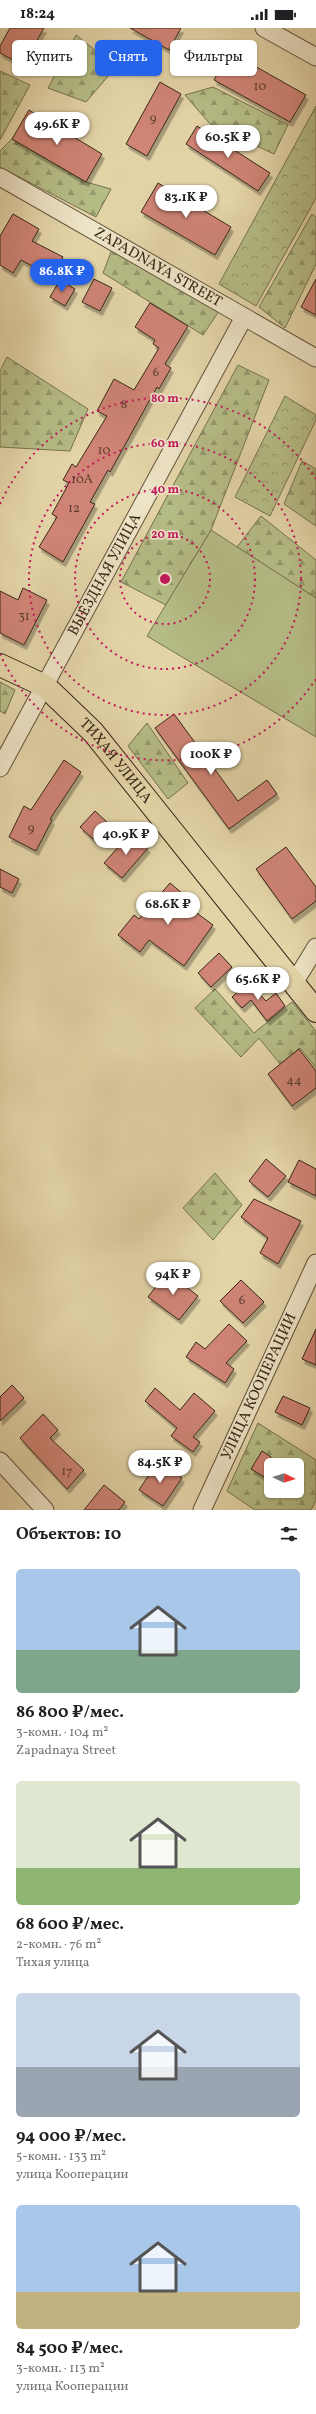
<!DOCTYPE html>
<html lang="ru">
<head>
<meta charset="utf-8">
<style>
	:root { --surface:#fff; --page:#f2f2f2; --text:#202124; --muted:#757577; --accent:#2563eb }
	body { margin:0; font-family:Vollkorn,serif; background:var(--page); color:var(--text); height:100vh; display:flex; flex-direction:column; font-size:15px; white-space:nowrap }
	* { box-sizing:border-box; margin:0 }
	p { font-size:13px; color:var(--muted) }
	.icon { flex:none; width:22px; height:22px; fill:none; stroke:currentColor; stroke-width:2; stroke-linecap:round; stroke-linejoin:round }
	.map { position:relative; height:1482px; overflow:hidden }
	.drawer { display:flex; flex-direction:column; background:var(--surface); flex:1 }
	.drawer>* { flex:none }
	.hud { position:absolute; left:12px; top:12px; width:292px; height:36px; display:flex; gap:8px }
	.needle { width:26px; rotate:95deg }
	.fabs { position:absolute; left:264px; top:1430px; display:grid; gap:8px }
	.fabs a { display:grid; place-items:center; width:40px; height:40px; border-radius:6px; background:var(--surface); box-shadow:0 1px 3px #0004; font-size:20px }
	.price { position:absolute; translate:-50% -34px; padding:0 9px; border-radius:14px; background:#fff; color:#222; font-size:13px; line-height:26px; filter:drop-shadow(0 1px 2px #0008) }
	.price::after { content:''; position:absolute; left:50%; top:24px; width:12px; height:9px; margin-left:-6px; background:inherit; clip-path:polygon(0 0,100% 0,50% 100%) }
	.price.on { background:var(--accent); color:#fff }
	ul { padding:0; list-style:none }
	li { display:grid; align-content:center; gap:8px; height:212px; padding:0 16px }
	li span { display:grid; place-items:center; height:124px; border-radius:6px; color:#555 }
	li>.icon { margin-inline-start:auto }
	span .icon { width:72px; height:72px; fill:#fffc; stroke-width:1 }
	li b { font-size:17px }
	h2 { display:flex; justify-content:space-between; align-items:center; height:48px; padding:0 16px; font-size:17px }
	.chip { padding:0 14px; border-radius:6px; background:var(--surface); box-shadow:0 1px 3px #0004; font-size:14px; line-height:36px }
	.chip.on { background:var(--accent); color:#fff }
	.status { display:flex; justify-content:space-between; align-items:center; height:28px; padding:0 20px; background:var(--surface); direction:ltr }
	.status svg { height:11px; fill:currentColor }
	.map>svg:first-child { display:block }
	.forest { fill:url(#forest-firs); stroke:#76724f; fill-rule:evenodd }
	.park { fill:url(#park-crowns); stroke:#76724f }
	.pitch { fill:#b5bc86; stroke:#76724f }
	.building { fill:#cf8475; stroke:#382818; filter:url(#shadow) }
	.lines { fill:none; stroke-linecap:round; stroke-linejoin:round }
	.minor-casing { stroke:#63533c; stroke-width:19 }
	.major-casing { stroke:#382818; stroke-width:24 }
	.minor { stroke:#ede3c6; stroke-width:17 }
	.major { stroke:#e3d4a8; stroke-width:22 }
	.ring { fill:none; stroke:#c2185b; stroke-width:2; stroke-dasharray:2 4 }
	.labels { text-anchor:middle; dominant-baseline:central; stroke-width:3.5; stroke-linejoin:round; paint-order:stroke }
	.number-label { font-size:13px; fill:#5e3f2f }
	.street-label { font-size:15px; fill:#382818; stroke:#ede3c6 }
	.centre { fill:#c2185b; stroke:#ede3c6; stroke-width:2 }
	.ring-label { font-size:12px; text-anchor:middle; font-weight:bold; fill:#c2185b; stroke:#ede3c6; stroke-width:3.5; stroke-linejoin:round; paint-order:stroke }
</style>
</head>
<body>
<div class="status"><b>18:24</b><svg viewBox="0 0 49 12"><path d="M0 12V9h3v3zM5 12V6h3v6zM10 12V3h3v9zM15 12V0h3v12zM26 1h20v11H26zM47 4h2v5h-2z"/></svg></div>
<div class="map">
<svg width="316" height="1482" viewBox="0 0 316 1482">
	<defs>
		<pattern id="forest-firs" width="22" height="20" patternUnits="userSpaceOnUse"><rect width="22" height="20" fill="#b5bc86"/><path d="M5 1l3.5 6h-7zM16 11l3.5 6h-7z" fill="#94996d"/></pattern>
		<pattern id="park-crowns" width="20" height="18" patternUnits="userSpaceOnUse"><rect width="20" height="18" fill="#b5bc86"/><path d="M2 6a3 3 0 1 1 6 0M12 15a3 3 0 1 1 6 0" fill="none" stroke="#94996d"/></pattern>
		<filter id="shadow"><feDropShadow dx="2.5" dy="4.5" stdDeviation="0" flood-color="#0004"/></filter>
	</defs>
	<rect width="100%" height="100%" fill="#e3d4a8"/>
	<filter id="stains"><feTurbulence type="fractalNoise" baseFrequency=".005" numOctaves="4"/><feColorMatrix values="0 0 0 0 .2 0 0 0 0 .09 0 0 0 0 .02 0 0 0 .5 -.17"/></filter>
	<radialGradient id="worn" r=".72"><stop offset=".6" stop-color="#630" stop-opacity="0"/><stop offset="1" stop-color="#630" stop-opacity=".3"/></radialGradient>
	<!-- forest -->
	<g class="forest">
		<path d="M76 7 116 39 86 74 48 60Z"/>
		<path d="M0 43 30 57 0 112Z"/>
		<path d="M213 59 288 97 274 126 210 96 185 67Z"/>
		<path d="M12 111 86 154 111 161 96 189 0 139V123Z"/>
		<path d="M312 186 316 189V236L285 300 259 279Z"/>
		<path d="M113 219 221 280 203 307 103 245Z"/>
		<path d="M7 329 88 381 70 423 0 419V343Z"/>
		<path d="M238 337 269 352 211 502 166 577 121 554Z"/>
		<path d="M302 433 316 441V498L284 476Z"/>
		<path d="M261 488 316 532V570L237 519Z"/>
		<path d="M0 654 15 662 5 686 0 683Z"/>
		<path d="M147 695 188 755 168 771 128 718Z"/>
		<path d="M215 961 254 1005 292 974 316 1003V1040L300 1020 280 1036 259 1010 241 1029 195 980Z"/>
		<path d="M215 1145 242 1177 213 1212 183 1180Z"/>
		<path d="M258 1395 316 1432V1472L311 1482H255L227 1463ZM271 1437H297V1463H271Z"/>
	</g>
	<!-- park -->
	<g class="park">
		<path d="M316 78V170L256 278 219 256Z"/>
		<path d="M285 368 316 387V392L270 488 235 469Z"/>
	</g>
	<!-- pitch -->
	<path class="pitch" d="M211 502 316 570V709L147 608Z"/>
	<!-- building -->
	<g class="building">
		<path d="M10 0H44L23 37 0 25V18Z"/>
		<path d="M130 0H181L169 22Z"/>
		<path d="M230 24 306 67 290 94 214 52Z"/>
		<path d="M160 54 181 66 147 128 126 116Z"/>
		<path d="M29 82 102 126 86 154 12 111Z"/>
		<path d="M197 98 270 145 258 163 186 116Z"/>
		<path d="M158 155 231 199 215 227 141 184Z"/>
		<path d="M13 186 39 201 32 213 63 229 53 249 21 232 13 245 0 237V208Z"/>
		<path d="M94 251 112 260 100 283 82 274Z"/>
		<path d="M316 251V287L301 279Z"/>
		<path d="M60 252 75 261 65 278 50 269Z"/>
		<path d="M150 275 188 298 165 336 171 340 159 361 157 359 110 444 108 442 90 474 95 476 63 534 39 519 57 489 52 486 69 455 63 452 72 436 76 439 107 388 97 383 114 351 134 362 159 320 153 316 155 312 135 299Z"/>
		<path d="M23 560 47 572 24 617 0 605V563L18 572Z"/>
		<path d="M174 686 238 773 267 752 277 766 229 801 155 700Z"/>
		<path d="M64 732 81 744 50 791 52 792 36 823 9 809 24 778 31 782Z"/>
		<path d="M95 783 108 795 93 811 80 799Z"/>
		<path d="M131 805 148 820 122 850 104 835Z"/>
		<path d="M286 819 316 859V873L292 891 256 841Z"/>
		<path d="M0 841 19 851 12 865 0 859Z"/>
		<path d="M170 855 190 872 186 877 213 897 184 938 149 912 140 924 118 907 134 887 139 891Z"/>
		<path d="M219 925 232 939 211 959 198 945Z"/>
		<path d="M246 952 266 973 276 965 285 978 267 993 251 972 242 980 232 969 241 961 239 958Z"/>
		<path d="M299 1021 316 1043V1060L292 1078 268 1046Z"/>
		<path d="M266 1131 286 1148 268 1169 249 1153Z"/>
		<path d="M299 1132 316 1141V1168L288 1154Z"/>
		<path d="M254 1171 301 1193 278 1236 260 1225 268 1210 241 1189Z"/>
		<path d="M167 1244 198 1268 179 1292 148 1269Z"/>
		<path d="M241 1252 264 1274 243 1295 220 1273Z"/>
		<path d="M229 1296 247 1313 226 1335 234 1341 225 1355 186 1329 196 1314 205 1321Z"/>
		<path d="M316 1301V1337L302 1331Z"/>
		<path d="M12 1357 24 1370 0 1393V1369Z"/>
		<path d="M155 1360 180 1382 194 1365 215 1383 193 1409 200 1414 193 1424 171 1408 177 1400 145 1373Z"/>
		<path d="M283 1368 310 1380 302 1397 275 1384Z"/>
		<path d="M43 1386 58 1402 50 1410 84 1442 67 1461 20 1410Z"/>
		<path d="M262 1423 271 1429V1453L251 1441Z"/>
		<path d="M158 1433 182 1450 163 1478 139 1462Z"/>
		<path d="M104 1457 125 1474 119 1482H84Z"/>
	</g>
	<g class="lines">
		<defs>
			<g id="minor">
				<path d="M264 0 316 29"/>
				<path id="s1" d="M0 149 316 330"/>
				<path id="s2" d="M0 740 244 289"/>
				<path d="M294 955 316 919"/>
				<path d="M0 1433 45 1482"/>
				<path id="s3" d="M202 1482 316 1235"/>
			</g>
			<g id="major">
				<path id="s4" d="M0 637 45 658 93 704 316 983"/>
			</g>
		</defs>
		<!-- minor casing -->
		<use href="#minor" class="minor-casing"/>
		<!-- major casing -->
		<use href="#major" class="major-casing"/>
		<!-- minor -->
		<use href="#minor" class="minor"/>
		<!-- major -->
		<use href="#major" class="major"/>
	</g>
	<!-- distance rings -->
	<g class="ring">
		<circle cx="165" cy="551" r="45"/>
		<circle cx="165" cy="551" r="90"/>
		<circle cx="165" cy="551" r="136"/>
		<path d="M316 651A181 181 0 0 1 0 626M0 476A181 181 0 0 1 316 451"/>
	</g>
	<g class="labels">
		<!-- number labels -->
		<g class="number-label">
			<text x="260" y="59">10</text>
			<text x="153" y="91">9</text>
			<text x="156" y="345">6</text>
			<text x="124" y="377">8</text>
			<text x="104" y="423">10</text>
			<text x="82" y="452">10А</text>
			<text x="74" y="481">12</text>
			<text x="24" y="589">31</text>
			<text x="31" y="801">9</text>
			<text x="294" y="1053">44</text>
			<text x="242" y="1273">6</text>
			<text x="67" y="1444">17</text>
		</g>
		<!-- street labels -->
		<g class="street-label">
			<text stroke="none"><textPath href="#s1" startOffset="182">ZAPADNAYA STREET</textPath></text>
			<text stroke="none"><textPath href="#s2" startOffset="220">ВЫЕЗДНАЯ УЛИЦА</textPath></text>
			<text stroke="none"><textPath href="#s4" startOffset="153">ТИХАЯ УЛИЦА</textPath></text>
			<text stroke="none"><textPath href="#s3" startOffset="136">УЛИЦА КООПЕРАЦИИ</textPath></text>
		</g>
	</g>
	<circle cx="165" cy="551" r="6" class="centre"/>
	<g class="ring-label">
		<text x="165" y="374">80 m</text>
		<text x="165" y="419">60 m</text>
		<text x="165" y="465">40 m</text>
		<text x="165" y="510">20 m</text>
	</g>
	<rect width="100%" height="100%" filter="url(#stains)"/>
	<rect width="100%" height="100%" fill="url(#worn)"/>
</svg>
<div class="fabs">
<a><svg class="needle" viewBox="-14 -14 28 28"><path d="M0-13l5 13h-10z" fill="#e53935"/><path d="M0 13l5-13h-10z" fill="#757577"/></svg></a>
</div>
<b class="price" style="left:57px;top:118px">49.6K ₽</b>
<b class="price" style="left:228px;top:131px">60.5K ₽</b>
<b class="price" style="left:186px;top:191px">83.1K ₽</b>
<b class="price on" style="left:62px;top:265px">86.8K ₽</b>
<b class="price" style="left:211px;top:748px">100K ₽</b>
<b class="price" style="left:126px;top:828px">40.9K ₽</b>
<b class="price" style="left:168px;top:898px">68.6K ₽</b>
<b class="price" style="left:258px;top:973px">65.6K ₽</b>
<b class="price" style="left:173px;top:1268px">94K ₽</b>
<b class="price" style="left:160px;top:1456px">84.5K ₽</b>
<div class="hud">
<a class="chip">Купить</a>
<a class="chip on">Снять</a>
<a class="chip">Фильтры</a>
</div>
</div>
<section class="drawer">
<h2>Объектов: 10<svg class="icon" aria-label="filters" viewBox="0 0 24 24"><path d="M4 7h16M4 17h16"/><circle cx="9" cy="7" r="2"/><circle cx="15" cy="17" r="2"/></svg></h2>
<ul>
<li><span style="background:linear-gradient(#a9c7e8 65%,#7fa58c 0)"><svg class="icon" aria-label="home" viewBox="0 0 24 24"><path d="M3 11l9-7 9 7M6 9v11h12V9"/></svg></span><div><b>86 800 ₽/мес.</b><p>3-комн. · 104 m²</p><p>Zapadnaya Street</p></div></li>
<li><span style="background:linear-gradient(#dfe7d0 70%,#8fb573 0)"><svg class="icon" aria-label="home" viewBox="0 0 24 24"><path d="M3 11l9-7 9 7M6 9v11h12V9"/></svg></span><div><b>68 600 ₽/мес.</b><p>2-комн. · 76 m²</p><p>Тихая улица</p></div></li>
<li><span style="background:linear-gradient(#c9d6e8 60%,#9aa5b1 0)"><svg class="icon" aria-label="home" viewBox="0 0 24 24"><path d="M3 11l9-7 9 7M6 9v11h12V9"/></svg></span><div><b>94 000 ₽/мес.</b><p>5-комн. · 133 m²</p><p>улица Кооперации</p></div></li>
<li><span style="background:linear-gradient(#a9c7e8 70%,#c2b280 0)"><svg class="icon" aria-label="home" viewBox="0 0 24 24"><path d="M3 11l9-7 9 7M6 9v11h12V9"/></svg></span><div><b>84 500 ₽/мес.</b><p>3-комн. · 113 m²</p><p>улица Кооперации</p></div></li>
</ul>
</section>
</body>
</html>
